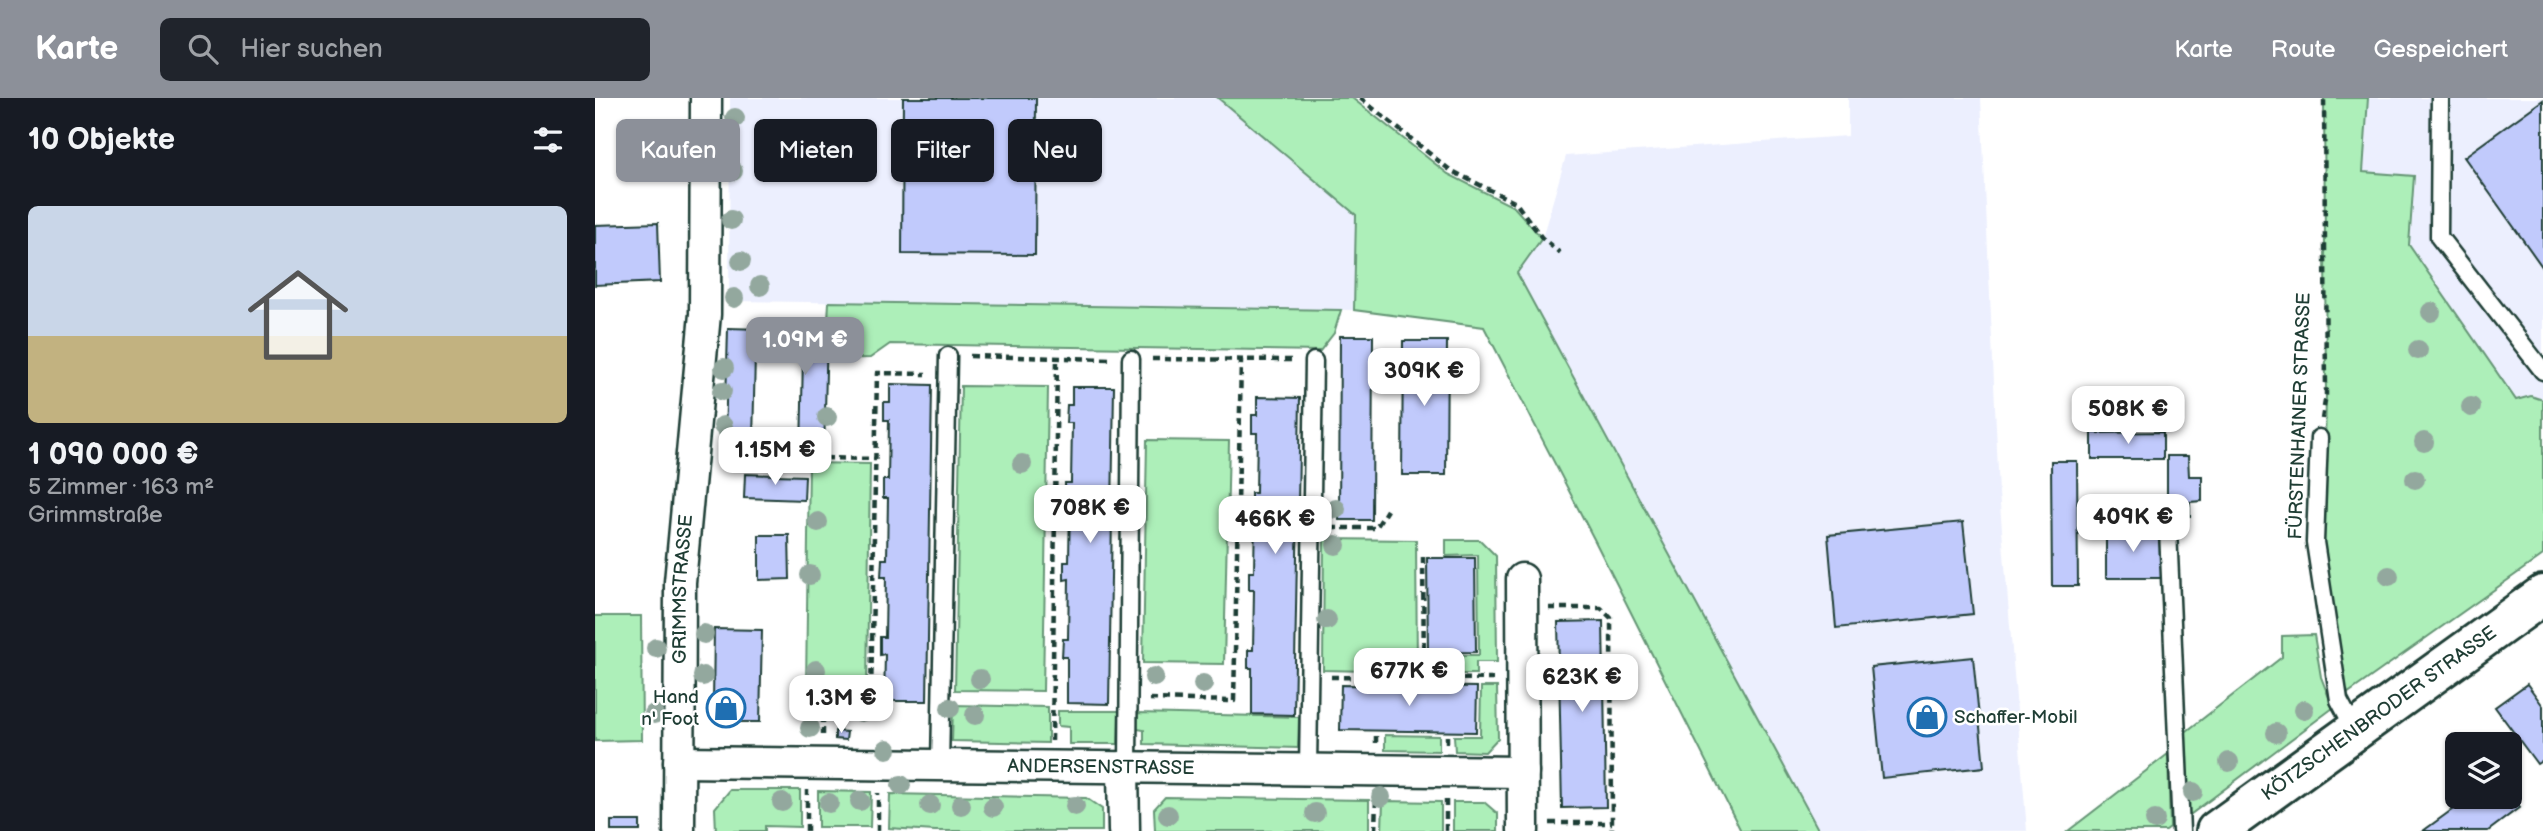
<!DOCTYPE html>
<html lang="de">
<head>
<meta charset="utf-8">
<style>
	:root { --surface:#171b24; --page:#20242c; --text:#f1f3f6; --muted:#9ea1a6; --line:#363941; --accent:#8c9099 }
	body { margin:0; font-family:"Balsamiq Sans",sans-serif; background:var(--page); color:var(--text); height:100vh; display:flex; flex-direction:column; font-size:26px; white-space:nowrap }
	* { box-sizing:border-box; margin:0 }
	p { font-size:23px; color:var(--muted) }
	.icon { flex:none; width:38px; height:38px; fill:none; stroke:currentColor; stroke-width:2; stroke-linecap:round; stroke-linejoin:round }
	.map { position:relative; flex:1; overflow:hidden }
	.details { display:flex; flex-direction:column; background:var(--surface); width:595px }
	.details>* { flex:none }
	.hud { position:absolute; left:21px; top:21px; width:665px; height:63px; display:flex; gap:14px }
	.buttons { position:absolute; left:1850px; top:634px; display:grid; gap:14px }
	.buttons a { display:grid; place-items:center; width:77px; height:77px; border-radius:10px; background:var(--surface); box-shadow:0 2px 5px #0004; font-size:35px }
	.price { position:absolute; translate:-50% -60px; padding:0 16px; border-radius:14px; background:#fff; color:#222; font-size:23px; line-height:46px; filter:drop-shadow(0 2px 4px #0008) }
	.price::after { content:''; position:absolute; left:50%; top:42px; width:21px; height:16px; margin-left:-10px; background:inherit; clip-path:polygon(0 0,100% 0,50% 100%) }
	.price.current { background:var(--accent); color:#fff }
	ul { padding:0; list-style:none }
	li { display:grid; align-content:center; gap:14px; height:371px; padding:0 28px }
	li+li { border-top:2px solid var(--line) }
	li span { display:grid; place-items:center; height:217px; border-radius:10px; color:#555 }
	li>.icon { margin-inline-start:auto }
	span .icon { width:126px; height:126px; fill:#fffc; stroke-width:1 }
	li b { font-size:30px }
	h2 { display:flex; justify-content:space-between; align-items:center; height:84px; padding:0 28px; font-size:30px }
	.tag { padding:0 24px; border-radius:10px; background:var(--surface); box-shadow:0 2px 5px #0004; font-size:24px; line-height:63px }
	.tag.current { background:var(--accent); color:#fff }
	header { display:flex; align-items:center; gap:42px; box-sizing:border-box; height:98px; padding:0 35px; background:var(--accent); color:#fff }
	header strong { font-size:33px }
	nav { display:flex; gap:38px; margin-inline-start:auto; font-size:24px }
	.search { width:490px; height:63px; background:var(--page); display:flex; align-items:center; gap:18px; box-sizing:border-box; padding:0 24px; border-radius:10px; color:var(--muted); font-size:26px }
	main { display:flex; flex:1; min-height:0 }
	.map>svg:first-child { display:block }
	.built { fill:#eceffe }
	.green { fill:#adefb9; stroke:#669676; stroke-width:2 }
	.building { fill:#c1cafc; stroke:#1f3d34; stroke-width:2 }
	.lines { fill:none; stroke-linecap:round; stroke-linejoin:round }
	.service-casing { stroke:#1f3d34; stroke-width:21 }
	.minor-casing { stroke:#1f3d34; stroke-width:35 }
	.tertiary-casing { stroke:#1f3d34; stroke-width:44 }
	.path { stroke:#1f3d34; stroke-width:4.5; stroke-dasharray:7 5; stroke-linecap:butt }
	.service { stroke:#fff; stroke-width:16 }
	.minor { stroke:#fff; stroke-width:30 }
	.tertiary { stroke:#fff; stroke-width:38 }
	.tree { fill:#93a89e }
	.labels { text-anchor:middle; dominant-baseline:central; stroke-width:5; stroke-linejoin:round; paint-order:stroke }
	.street-label { font-size:19px; fill:#1f3d34; stroke:#fff }
	.poi-label { font-size:19px; fill:#1f3d34; stroke:#fff; text-anchor:end }
</style>
</head>
<body>
<header>
<strong>Karte</strong>
<div class="search"><svg class="icon" aria-label="search" viewBox="0 0 24 24"><circle cx="10" cy="10" r="6"/><path d="M15 15l6 6"/></svg>Hier suchen</div>
<nav><a>Karte</a><a>Route</a><a>Gespeichert</a></nav>
</header>
<main>
<section class="details">
<h2>10 Objekte<svg class="icon" aria-label="filters" viewBox="0 0 24 24"><path d="M4 7h16M4 17h16"/><circle cx="9" cy="7" r="2"/><circle cx="15" cy="17" r="2"/></svg></h2>
<ul>
<li><span style="background:linear-gradient(#c9d6e8 60%,#c2b280 0)"><svg class="icon" aria-label="home" viewBox="0 0 24 24"><path d="M3 11l9-7 9 7M6 9v11h12V9"/></svg></span><div><b>1 090 000 €</b><p>5 Zimmer · 163 m²</p><p>Grimmstraße</p></div></li>
</ul>
</section>
<div class="map">
<svg width="1948" height="733" viewBox="0 0 1948 733">
	<rect width="100%" height="100%" fill="#fff"/>
	<filter id="ink" filterUnits="userSpaceOnUse"><feTurbulence type="fractalNoise" baseFrequency=".0143" numOctaves="2"/><feDisplacementMap in="SourceGraphic" scale="14" xChannelSelector="R" yChannelSelector="G"/><feConvolveMatrix kernelMatrix="1 2 1 2 8 2 1 2 1" color-interpolation-filters="sRGB"/></filter>
	<g filter="url(#ink)">
		<!-- built -->
		<g class="built">
			<path d="M135 0H623L761 117 759 212 134 203Z"/>
			<path d="M1253 0H1386L1404 395 1432 733H1224L922 175 947 140 971 58 1253 38Z"/>
			<path d="M1729 0H1948V457L1728 447 1731 297Z"/>
		</g>
		<!-- green -->
		<g class="green">
			<path d="M623 0H757L853 76 919 109 947 140 922 175 1224 733H1146L1000 443 889 229 759 212 761 117Z"/>
			<path d="M1729 0H1773L1768 74 1819 78 1814 147 1921 302 1936 298 1948 302V457L1749 598 1728 447 1731 297Z"/>
			<path d="M234 204 746 212 739 235 725 253 295 246 275 260 231 261Z"/>
			<path d="M366 288 453 289 448 593 360 592Z"/>
			<path d="M552 342 634 343 629 566 548 565Z"/>
			<path d="M214 365 275 366 272 589 211 588Z"/>
			<path d="M729 441 821 442 822 574 728 572Z"/>
			<path d="M851 442H885L901 458 902 564H881V576H840L834 570V557H884L883 457 851 458Z"/>
			<path d="M0 518H46L47 642 0 643Z"/>
			<path d="M1719 537 1726 579 1738 610 1592 719 1588 636 1687 559V538Z"/>
			<path d="M886 589H902L903 640 890 654 860 653 859 638H885Z"/>
			<path d="M358 607 453 609V645L357 643Z"/>
			<path d="M463 613H524L523 646H474V629L463 628Z"/>
			<path d="M542 615 704 619 703 650 549 646V632L542 631Z"/>
			<path d="M790 637 844 638V653L790 652Z"/>
			<path d="M1573 656 1575 730 1571 733H1473Z"/>
			<path d="M135 692H205V729L170 728V733H121L120 710Z"/>
			<path d="M223 693 276 694 275 729H223Z"/>
			<path d="M295 696 491 700 507 711V733H340L294 730Z"/>
			<path d="M570 699 774 702V733H560L559 711Z"/>
			<path d="M788 703 846 704V733H787Z"/>
			<path d="M858 704H889L903 716V733H858Z"/>
		</g>
		<!-- building -->
		<g class="building">
			<path d="M308 0H441L440 157 307 156Z"/>
			<path d="M1948 2V170L1869 59Z"/>
			<path d="M63 125 65 184 0 187V127Z"/>
			<path d="M133 230 166 231 165 257H160L158 343H130Z"/>
			<path d="M166 231 232 232 229 355 206 354 208 258 165 257Z"/>
			<path d="M745 238H778L777 422H744Z"/>
			<path d="M808 243H852L851 377H807Z"/>
			<path d="M295 286 337 287 332 603H289L290 556 285 557V539H290L291 479H286L287 461H292L293 400H288V382H293L294 322H289V304H295Z"/>
			<path d="M477 289H519L514 606 472 605V559H467L468 541H473L474 481 469 482V464H474L475 403 470 402V385H476L477 325H471L472 307H477Z"/>
			<path d="M662 299 705 300 699 617 657 616V570H653V552H658L659 492H654V474H659L660 413H656V395H661L662 335H657V317H662Z"/>
			<path d="M1568 334V361H1497V335Z"/>
			<path d="M1572 358H1593L1594 378H1607V403L1595 404V418H1572Z"/>
			<path d="M1456 363H1482L1483 488H1457Z"/>
			<path d="M150 376 210 378 209 402 149 400Z"/>
			<path d="M1368 424 1378 516 1241 530 1233 437Z"/>
			<rect x="1511" y="431" width="55" height="49"/>
			<path d="M164 437H194L195 481 164 482Z"/>
			<path d="M832 460H880L881 554 833 555Z"/>
			<path d="M1008 523 1011 709 967 710 963 524Z"/>
			<path d="M119 531 167 532 165 624H133L118 607Z"/>
			<path d="M1378 559 1389 669 1287 680 1276 569Z"/>
			<path d="M1932 586 1948 608V662L1942 666 1900 609Z"/>
			<path d="M746 587 882 589 881 634 745 632Z"/>
			<path d="M240 633 252 634 251 642 240 641Z"/>
			<path d="M1914 694 1925 709 1893 733H1828L1876 698H1914Z"/>
			<rect x="16" y="723" width="29" height="10"/>
		</g>
		<g class="lines">
			<defs>
				<g id="service">
					<path d="M1845 0 1844 139 1948 273"/>
					<path d="M1724 340 1720 444 1744 602 1760 632"/>
					<path d="M1573 432 1586 733"/>
					<path d="M345 667 353 258"/>
					<path d="M533 669 536 261"/>
					<path d="M713 671 719 263"/>
				</g>
				<g id="minor">
					<path d="M927 481 928 733"/>
					<path id="s1" d="M84 664 928 674"/>
					<path d="M528 669 529 733"/>
					<path id="s2" d="M84 733 85 484 110 216 111 0"/>
				</g>
				<g id="tertiary">
					<path id="s3" d="M1621 733 1948 497"/>
				</g>
			</defs>
			<!-- service casing -->
			<use href="#service" class="service-casing"/>
			<!-- minor casing -->
			<use href="#minor" class="minor-casing"/>
			<!-- tertiary casing -->
			<use href="#tertiary" class="tertiary-casing"/>
			<!-- path -->
			<g class="path">
				<path d="M765 0 855 72 921 105 947 140 965 155"/>
				<path d="M375 258 517 261"/>
				<path d="M557 261 699 262"/>
				<path d="M1727 321 1731 297 1729 0"/>
				<path d="M170 359 281 361"/>
				<path d="M736 430H781L792 412"/>
				<path d="M828 459 829 580"/>
				<path d="M954 510H1006L1016 520 1017 733"/>
				<path d="M736 579 898 581"/>
				<path d="M555 601 639 603 646 262"/>
				<path d="M228 637V598L276 599 282 275 331 276"/>
				<path d="M457 643 462 260"/>
				<path d="M781 645V633"/>
				<path d="M852 645V634"/>
				<path d="M955 725H1017"/>
				<path d="M212 733V692"/>
				<path d="M283 733V695"/>
				<path d="M780 733 781 699"/>
				<path d="M851 733V699"/>
			</g>
			<!-- service -->
			<use href="#service" class="service"/>
			<!-- minor -->
			<use href="#minor" class="minor"/>
			<!-- tertiary -->
			<use href="#tertiary" class="tertiary"/>
		</g>
		<!-- trees -->
		<g class="tree">
			<circle cx="140" cy="20" r="10"/>
			<circle cx="138" cy="73" r="10"/>
			<circle cx="136" cy="122" r="10"/>
			<circle cx="146" cy="163" r="10"/>
			<circle cx="165" cy="188" r="10"/>
			<circle cx="139" cy="200" r="10"/>
			<circle cx="1836" cy="214" r="10"/>
			<circle cx="1823" cy="252" r="10"/>
			<circle cx="129" cy="270" r="10"/>
			<circle cx="127" cy="293" r="10"/>
			<circle cx="1876" cy="309" r="10"/>
			<circle cx="232" cy="319" r="10"/>
			<circle cx="128" cy="328" r="10"/>
			<circle cx="1829" cy="344" r="10"/>
			<circle cx="427" cy="366" r="10"/>
			<circle cx="1820" cy="381" r="10"/>
			<circle cx="741" cy="411" r="10"/>
			<circle cx="223" cy="424" r="10"/>
			<circle cx="741" cy="447" r="10"/>
			<circle cx="215" cy="477" r="10"/>
			<circle cx="1794" cy="478" r="10"/>
			<circle cx="732" cy="522" r="10"/>
			<circle cx="109" cy="536" r="10"/>
			<circle cx="61" cy="550" r="10"/>
			<circle cx="221" cy="572" r="10"/>
			<circle cx="108" cy="578" r="10"/>
			<circle cx="559" cy="579" r="10"/>
			<circle cx="385" cy="581" r="10"/>
			<circle cx="608" cy="586" r="10"/>
			<circle cx="232" cy="607" r="10"/>
			<circle cx="355" cy="610" r="10"/>
			<circle cx="1709" cy="612" r="10"/>
			<circle cx="266" cy="614" r="10"/>
			<circle cx="59" cy="616" r="10"/>
			<circle cx="380" cy="617" r="10"/>
			<circle cx="215" cy="630" r="10"/>
			<circle cx="1681" cy="635" r="10"/>
			<circle cx="292" cy="651" r="10"/>
			<circle cx="1634" cy="664" r="10"/>
			<circle cx="306" cy="687" r="10"/>
			<circle cx="1598" cy="694" r="10"/>
			<circle cx="786" cy="699" r="10"/>
			<circle cx="265" cy="703" r="10"/>
			<circle cx="187" cy="704" r="10"/>
			<circle cx="234" cy="705" r="10"/>
			<circle cx="335" cy="707" r="10"/>
			<circle cx="366" cy="707" r="10"/>
			<circle cx="480" cy="708" r="10"/>
			<circle cx="398" cy="709" r="10"/>
			<circle cx="720" cy="715" r="10"/>
			<circle cx="573" cy="717" r="10"/>
			<circle cx="1560" cy="722" r="10"/>
		</g>
	</g>
	<!-- icons -->
	<defs>
		<symbol id="shop-ring" viewBox="-11 -11 22 22"><circle r="9.5" fill="#fff" stroke="#1f6fb2" stroke-width="1.5"/><path d="M-5-2.5h2.3a2.7 3.5 0 0 1 5.4 0H5L5.5 6h-11ZM-1.5-2.5h3a1.5 2.3 0 0 0-3 0Z" fill="#1f6fb2"/></symbol>
	</defs>
	<g fill-rule="evenodd">
		<use href="#shop-ring" x="109" y="588" width="44" height="44"/>
		<use href="#shop-ring" x="1310" y="597" width="44" height="44"/>
	</g>
	<g class="labels">
		<!-- street labels -->
		<g class="street-label">
			<text transform="translate(1705 318) rotate(-88)">FÜRSTENHAINER STRASSE</text>
			<text stroke="none"><textPath href="#s2" startOffset="242">GRIMMSTRASSE</textPath></text>
			<text stroke="none"><textPath href="#s3" startOffset="201">KÖTZSCHENBRODER STRASSE</textPath></text>
			<text stroke="none"><textPath href="#s1" startOffset="422">ANDERSENSTRASSE</textPath></text>
		</g>
		<!-- poi labels -->
		<g class="poi-label">
			<text x="104" y="599">Hand<tspan x="104" dy="22">n' Foot</tspan></text>
			<text x="1359" y="619" text-anchor="start">Schaffer-Mobil</text>
		</g>
	</g>
</svg>
<div class="buttons">
<a><svg class="icon" aria-label="layers" viewBox="0 0 24 24"><path d="M12 4l9 5-9 5-9-5zM3 14l9 5 9-5"/></svg></a>
</div>
<b class="price current" style="left:210px;top:279px">1.09M €</b>
<b class="price" style="left:829px;top:310px">309K €</b>
<b class="price" style="left:1533px;top:348px">508K €</b>
<b class="price" style="left:180px;top:389px">1.15M €</b>
<b class="price" style="left:495px;top:447px">708K €</b>
<b class="price" style="left:1538px;top:456px">409K €</b>
<b class="price" style="left:680px;top:458px">466K €</b>
<b class="price" style="left:814px;top:610px">677K €</b>
<b class="price" style="left:987px;top:616px">623K €</b>
<b class="price" style="left:246px;top:637px">1.3M €</b>
<div class="hud">
<a class="tag current">Kaufen</a>
<a class="tag">Mieten</a>
<a class="tag">Filter</a>
<a class="tag">Neu</a>
</div>
</div>
</main>
</body>
</html>
